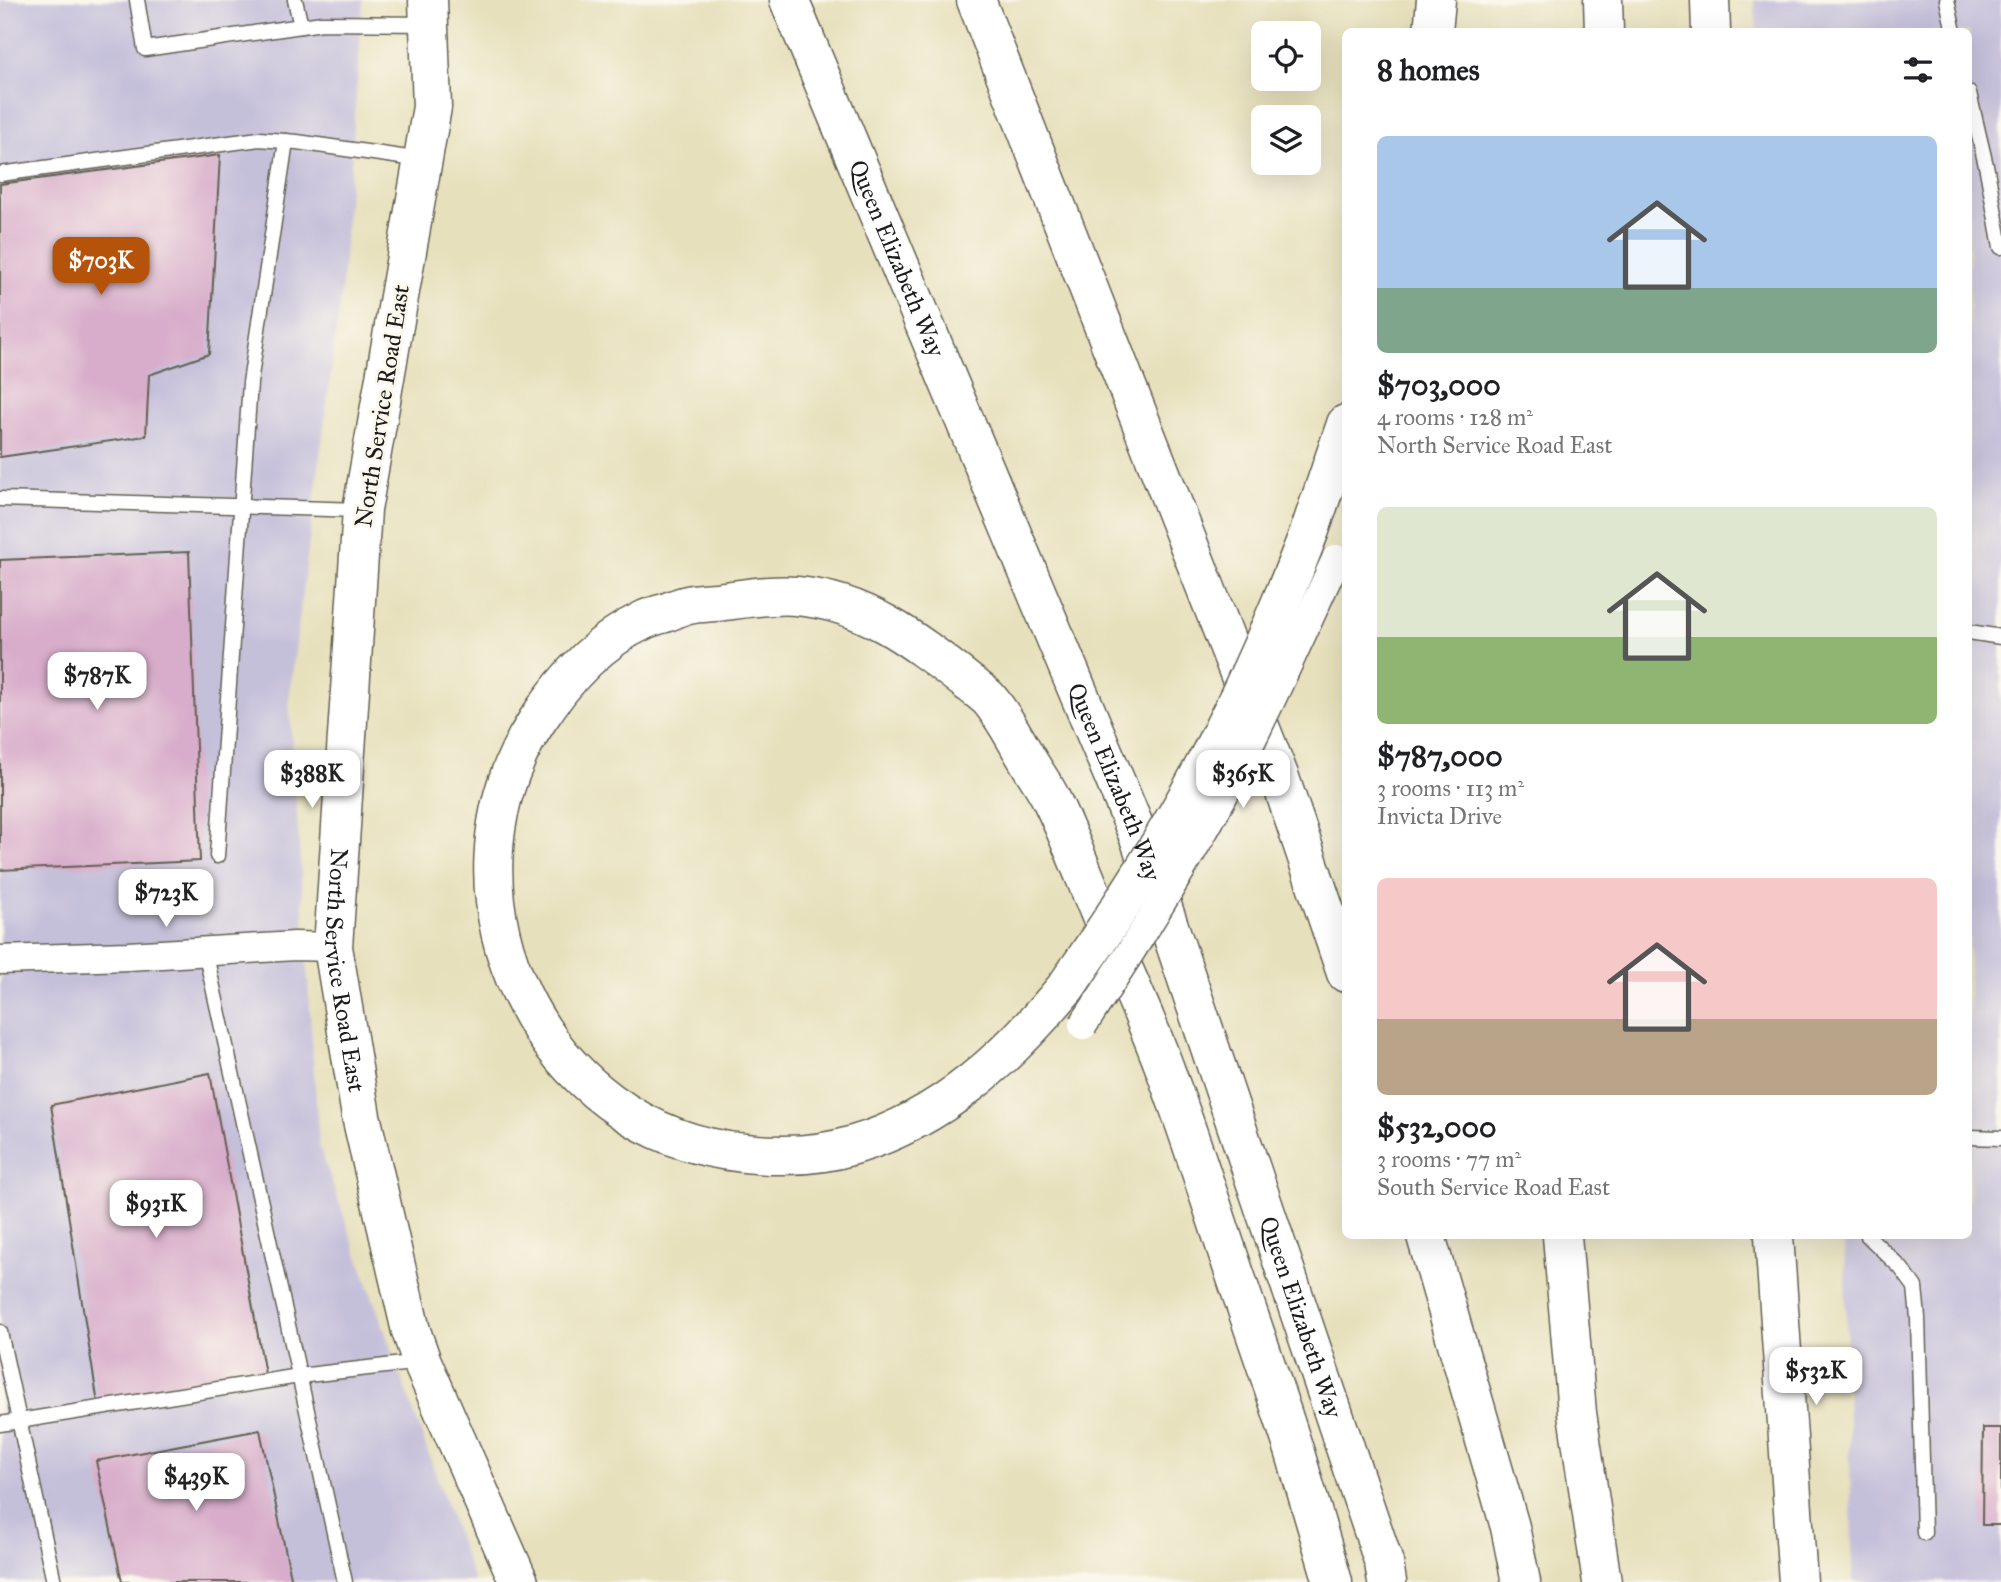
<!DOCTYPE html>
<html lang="en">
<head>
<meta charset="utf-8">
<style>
	:root { --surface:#fff; --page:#f2f2f2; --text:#202124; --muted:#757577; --accent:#b45309 }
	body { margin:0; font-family:"IM FELL Great Primer",serif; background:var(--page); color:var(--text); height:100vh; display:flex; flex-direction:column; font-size:26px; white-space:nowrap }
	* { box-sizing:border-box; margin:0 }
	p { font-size:23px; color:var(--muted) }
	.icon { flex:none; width:38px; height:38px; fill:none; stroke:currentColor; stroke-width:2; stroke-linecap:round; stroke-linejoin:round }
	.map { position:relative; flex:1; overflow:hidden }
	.drawer { position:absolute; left:1342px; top:28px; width:630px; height:1211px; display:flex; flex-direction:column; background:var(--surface); border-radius:10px; box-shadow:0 7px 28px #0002 }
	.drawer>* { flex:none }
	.tools { position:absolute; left:1251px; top:21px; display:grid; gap:14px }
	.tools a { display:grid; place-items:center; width:70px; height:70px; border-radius:10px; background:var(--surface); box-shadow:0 7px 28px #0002; font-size:35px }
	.price { position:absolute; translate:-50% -60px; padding:0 16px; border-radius:14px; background:#fff; color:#222; font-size:23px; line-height:46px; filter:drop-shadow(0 2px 4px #0008) }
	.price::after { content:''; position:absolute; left:50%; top:42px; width:21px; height:16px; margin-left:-10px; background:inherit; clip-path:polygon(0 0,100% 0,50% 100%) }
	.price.on { background:var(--accent); color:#fff }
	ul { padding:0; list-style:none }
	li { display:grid; align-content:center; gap:14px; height:371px; padding:0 35px }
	li span { display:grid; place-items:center; height:217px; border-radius:10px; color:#555 }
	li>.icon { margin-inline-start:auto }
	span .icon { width:126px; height:126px; fill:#fffc; stroke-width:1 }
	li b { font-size:30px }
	h2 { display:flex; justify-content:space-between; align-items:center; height:84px; padding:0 35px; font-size:30px }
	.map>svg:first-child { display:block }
	.industrial { fill:#c5c0da }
	.building { fill:#d8adcb }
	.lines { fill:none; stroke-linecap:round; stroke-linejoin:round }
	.lane-casing { stroke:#636154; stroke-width:17 }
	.street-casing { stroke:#636154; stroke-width:31 }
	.secondary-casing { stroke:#636154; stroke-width:41 }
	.highway-casing { stroke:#636154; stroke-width:41 }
	.lane { stroke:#fff; stroke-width:14 }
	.street { stroke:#fff; stroke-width:28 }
	.secondary { stroke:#fff; stroke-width:38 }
	.highway { stroke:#fff; stroke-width:38 }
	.street-bridge-casing { stroke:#636154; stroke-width:31; stroke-linecap:butt }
	.highway-bridge-casing { stroke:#636154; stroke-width:41; stroke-linecap:butt }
	.street-bridge { stroke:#fff; stroke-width:28 }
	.highway-bridge { stroke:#fff; stroke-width:38 }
	.labels { text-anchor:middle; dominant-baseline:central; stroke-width:6; stroke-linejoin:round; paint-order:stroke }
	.street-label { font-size:24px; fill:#1c1c1c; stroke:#fbf7ec }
</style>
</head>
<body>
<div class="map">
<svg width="2001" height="1582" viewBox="0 0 2001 1582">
	<rect width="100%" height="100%" fill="#fbf7ec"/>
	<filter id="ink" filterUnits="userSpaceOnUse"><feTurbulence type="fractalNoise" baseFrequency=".0143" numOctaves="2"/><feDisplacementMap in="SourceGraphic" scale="14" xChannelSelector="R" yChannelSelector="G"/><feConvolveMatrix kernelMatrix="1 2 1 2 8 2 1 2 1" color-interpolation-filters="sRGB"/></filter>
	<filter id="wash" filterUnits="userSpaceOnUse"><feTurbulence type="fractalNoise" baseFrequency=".00686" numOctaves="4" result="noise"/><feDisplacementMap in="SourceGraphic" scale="28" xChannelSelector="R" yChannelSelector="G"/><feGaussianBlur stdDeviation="1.57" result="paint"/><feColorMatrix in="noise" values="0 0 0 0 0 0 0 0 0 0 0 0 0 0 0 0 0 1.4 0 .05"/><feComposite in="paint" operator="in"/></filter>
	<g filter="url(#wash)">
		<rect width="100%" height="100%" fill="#e7e0bc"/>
		<!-- industrial -->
		<g class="industrial">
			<path d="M0 0H363L342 285 289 698 319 1146 474 1582H0Z"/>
			<path d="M1754 0H2001V1582H1853L1844 1236H1969V32L1757 31Z"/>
		</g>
		<g id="blocks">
			<!-- building -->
			<g class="building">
				<path d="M220 155 209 354 149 375 146 436 0 457V184Z"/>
				<path d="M189 552 200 861 0 870V560Z"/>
				<path d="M210 1073 265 1374 98 1404 51 1105Z"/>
				<path d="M1983 1428H2001V1525H1982Z"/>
				<path d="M260 1430 292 1582H122L96 1461Z"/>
			</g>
		</g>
	</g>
	<g filter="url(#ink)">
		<use href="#blocks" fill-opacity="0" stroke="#636154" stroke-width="2"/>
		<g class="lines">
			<defs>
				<g id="lane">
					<path d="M137 0 145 49 322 23 429 24"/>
					<path d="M295 0 301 26"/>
					<path d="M1947 0 1954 32"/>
					<path d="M1969 93 1987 170 2001 247"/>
					<path d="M0 174 259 139 297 142 422 160"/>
					<path d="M0 499 361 510"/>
					<path d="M1969 632 2001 637"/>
					<path d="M217 856 250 383 286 141"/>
					<path d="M205 951 345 1582"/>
					<path d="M1969 1137 2001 1138"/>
					<path d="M1868 1236 1901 1268 1915 1287 1918 1318 1924 1533"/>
					<path d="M0 1332 54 1582"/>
					<path d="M0 1424 299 1376 420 1362"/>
				</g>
				<path id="street" d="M0 960 128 956 295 946 333 947"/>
				<g id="secondary">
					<path id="s1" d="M428 0 432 107 362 510 333 947 361 1116 411 1331 422 1362 519 1582"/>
					<path d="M1710 0 1711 32"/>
					<path d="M1774 1236 1798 1582"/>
				</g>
				<g id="highway">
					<path id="s2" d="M789 0 1140 840 1384 1563 1387 1582"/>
					<path d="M976 0 1280 778 1346 973"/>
					<path d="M1603 0 1604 32"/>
					<path d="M1433 32 1436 0"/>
					<path d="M1310 530 1346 424"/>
					<path d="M1066 987C1009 1056 942 1119 854 1145 819 1156 782 1157 745 1153 540 1134 425 893 537 721 563 681 599 641 642 621 649 617 657 615 665 613 673 610 680 606 688 605 700 602 712 603 724 601 748 598 773 594 797 596 867 602 915 641 969 683 971 684 986 696 988 698 1004 716 1015 739 1027 759 1035 773 1045 786 1052 801 1070 838 1084 876 1100 914 1123 970 1150 1025 1170 1083 1190 1136 1207 1191 1225 1245 1248 1314 1273 1383 1295 1453 1308 1496 1320 1539 1333 1582"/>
					<path d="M1426 1236 1510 1527 1521 1582"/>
					<path d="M1562 1236 1577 1413 1602 1582"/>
				</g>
			</defs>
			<!-- lane casing -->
			<use href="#lane" class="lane-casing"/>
			<!-- street casing -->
			<use href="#street" class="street-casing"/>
			<!-- secondary casing -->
			<use href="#secondary" class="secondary-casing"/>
			<!-- highway casing -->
			<use href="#highway" class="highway-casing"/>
			<!-- lane -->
			<use href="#lane" class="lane"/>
			<!-- street -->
			<use href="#street" class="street"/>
			<!-- secondary -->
			<use href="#secondary" class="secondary"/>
			<!-- highway -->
			<use href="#highway" class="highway"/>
			<defs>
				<path id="street-bridge" d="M1083 1025C1134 948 1183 871 1227 789 1266 714 1301 637 1336 559"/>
				<path id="highway-bridge" d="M1066 987C1124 904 1179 819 1223 729 1256 664 1284 597 1310 530"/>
			</defs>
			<!-- street-bridge casing -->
			<use href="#street-bridge" class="street-bridge-casing"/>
			<!-- highway-bridge casing -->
			<use href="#highway-bridge" class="highway-bridge-casing"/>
			<!-- street-bridge -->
			<use href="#street-bridge" class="street-bridge"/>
			<!-- highway-bridge -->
			<use href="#highway-bridge" class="highway-bridge"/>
		</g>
	</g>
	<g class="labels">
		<!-- street labels -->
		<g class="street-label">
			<text stroke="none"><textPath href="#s2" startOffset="280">Queen Elizabeth Way</textPath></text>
			<text transform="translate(382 406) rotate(-81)">North Service Road East</text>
			<text stroke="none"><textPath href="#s2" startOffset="847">Queen Elizabeth Way</textPath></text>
			<text stroke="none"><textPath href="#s1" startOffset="978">North Service Road East</textPath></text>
			<text stroke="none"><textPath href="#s2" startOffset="1414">Queen Elizabeth Way</textPath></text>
		</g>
	</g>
</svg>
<div class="tools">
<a><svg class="icon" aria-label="locate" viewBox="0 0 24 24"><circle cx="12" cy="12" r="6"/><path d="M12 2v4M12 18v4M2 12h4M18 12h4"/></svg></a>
<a><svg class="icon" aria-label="layers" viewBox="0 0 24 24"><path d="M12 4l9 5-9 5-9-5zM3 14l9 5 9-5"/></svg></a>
</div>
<b class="price on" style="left:101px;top:297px">$703K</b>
<b class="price" style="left:97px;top:712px">$787K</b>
<b class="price" style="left:312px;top:810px">$388K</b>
<b class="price" style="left:1243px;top:810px">$365K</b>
<b class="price" style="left:166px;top:929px">$723K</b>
<b class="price" style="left:156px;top:1240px">$931K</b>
<b class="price" style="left:1816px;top:1407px">$532K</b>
<b class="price" style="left:196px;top:1513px">$439K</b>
<section class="drawer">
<h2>8 homes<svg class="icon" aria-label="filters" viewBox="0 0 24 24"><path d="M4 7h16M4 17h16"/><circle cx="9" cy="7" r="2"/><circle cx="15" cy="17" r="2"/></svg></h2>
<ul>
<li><span style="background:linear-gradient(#a9c7e8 70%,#7fa58c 0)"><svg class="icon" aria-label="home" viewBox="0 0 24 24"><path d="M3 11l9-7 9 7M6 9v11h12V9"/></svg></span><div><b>$703,000</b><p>4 rooms · 128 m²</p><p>North Service Road East</p></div></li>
<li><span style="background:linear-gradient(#dfe7d0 60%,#8fb573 0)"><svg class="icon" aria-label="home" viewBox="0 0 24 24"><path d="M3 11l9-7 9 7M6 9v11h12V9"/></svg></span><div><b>$787,000</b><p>3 rooms · 113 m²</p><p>Invicta Drive</p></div></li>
<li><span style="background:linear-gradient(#f6c9c9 65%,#b9a48a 0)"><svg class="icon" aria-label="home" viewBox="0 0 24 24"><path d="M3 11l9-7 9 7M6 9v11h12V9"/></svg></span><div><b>$532,000</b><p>3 rooms · 77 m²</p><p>South Service Road East</p></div></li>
</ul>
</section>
</div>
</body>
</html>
